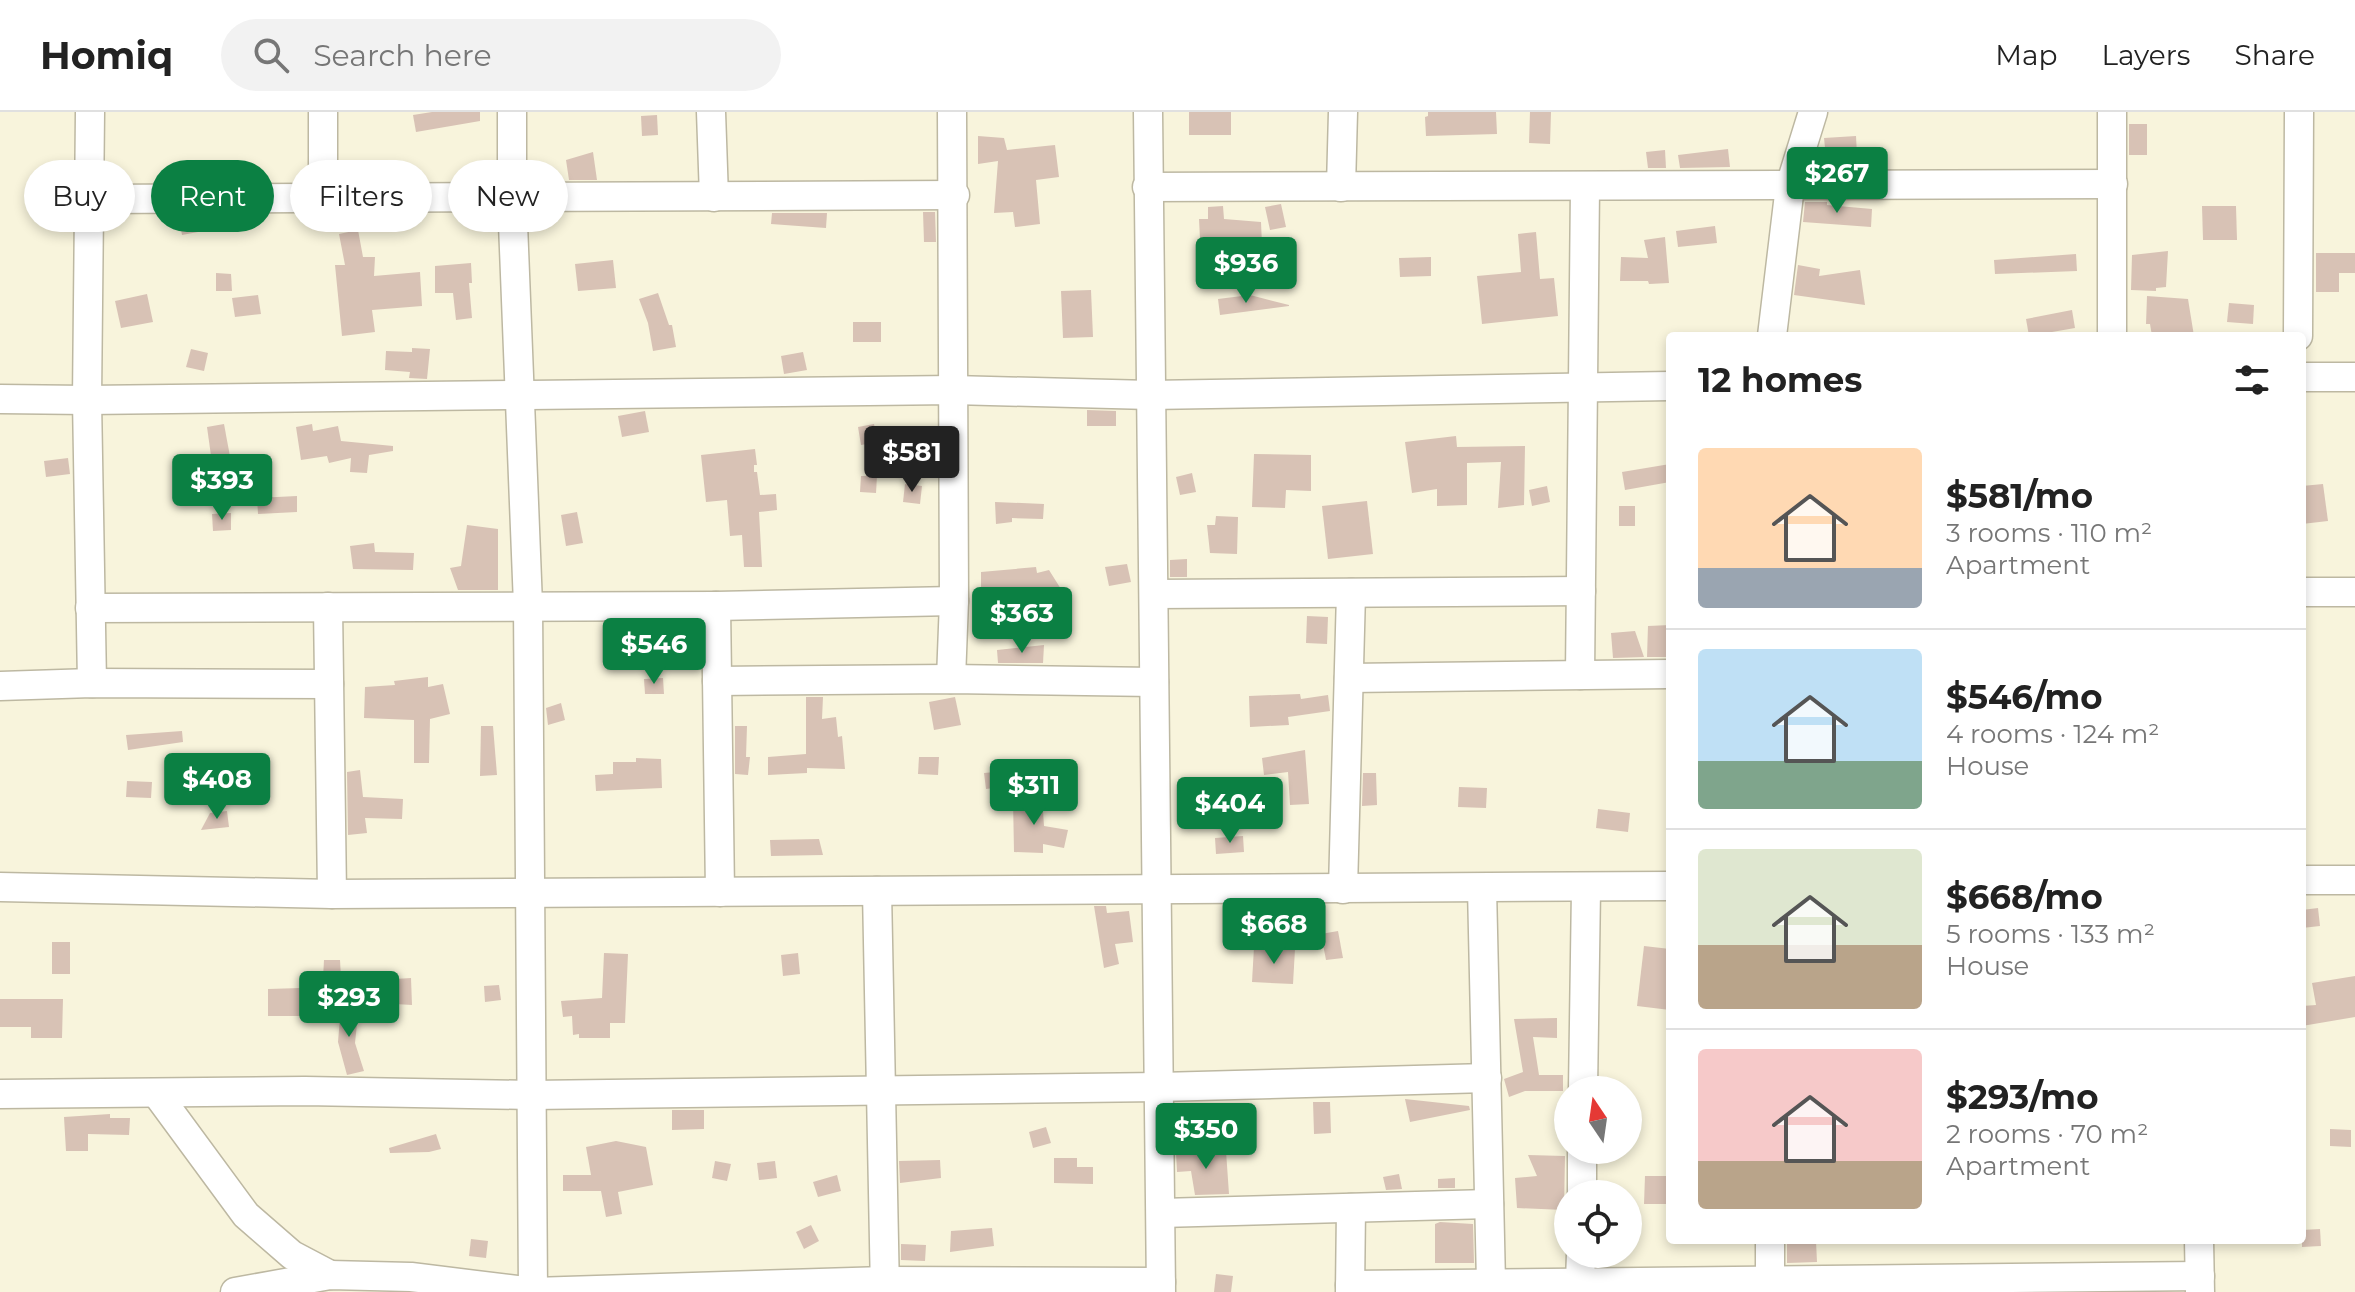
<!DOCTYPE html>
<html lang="en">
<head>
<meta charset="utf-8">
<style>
	:root { --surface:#fff; --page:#f2f2f2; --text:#222; --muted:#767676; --line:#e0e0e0; --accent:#0b8043 }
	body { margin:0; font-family:Montserrat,sans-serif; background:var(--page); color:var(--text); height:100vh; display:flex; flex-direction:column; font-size:30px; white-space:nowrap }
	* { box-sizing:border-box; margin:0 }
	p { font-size:26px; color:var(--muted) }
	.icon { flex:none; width:44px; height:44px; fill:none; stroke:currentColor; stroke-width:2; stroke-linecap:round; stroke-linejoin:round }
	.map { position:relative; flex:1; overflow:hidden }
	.details { position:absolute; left:1666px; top:220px; width:640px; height:912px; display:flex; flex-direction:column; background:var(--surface); border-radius:8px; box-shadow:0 4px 12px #0003 }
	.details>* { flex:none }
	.banner { position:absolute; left:24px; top:48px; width:760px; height:72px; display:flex; gap:16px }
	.needle { width:52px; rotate:347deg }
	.buttons { position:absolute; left:1554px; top:964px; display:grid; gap:16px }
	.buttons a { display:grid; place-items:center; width:88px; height:88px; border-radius:50%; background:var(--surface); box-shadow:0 4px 12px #0003; font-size:40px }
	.price { position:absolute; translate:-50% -68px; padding:0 18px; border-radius:8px; background:var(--accent); color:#fff; font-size:26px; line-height:52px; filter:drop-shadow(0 2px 4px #0008) }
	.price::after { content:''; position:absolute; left:50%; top:48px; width:24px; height:18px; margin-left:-12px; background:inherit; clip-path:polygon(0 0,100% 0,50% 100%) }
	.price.active { background:#222; color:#fff }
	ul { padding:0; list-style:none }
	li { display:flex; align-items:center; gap:24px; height:200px; padding:0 32px }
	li+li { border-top:2px solid var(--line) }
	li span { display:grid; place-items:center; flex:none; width:224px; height:160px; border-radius:8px; color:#555 }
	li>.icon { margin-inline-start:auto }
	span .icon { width:96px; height:96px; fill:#fffc; stroke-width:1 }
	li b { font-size:34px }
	h2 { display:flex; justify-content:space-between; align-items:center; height:96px; padding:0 32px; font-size:34px }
	.pill { padding:0 28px; border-radius:36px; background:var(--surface); box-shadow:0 4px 12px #0003; font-size:28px; line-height:72px }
	.pill.active { background:var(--accent); color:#fff }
	header { display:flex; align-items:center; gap:48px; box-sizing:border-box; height:112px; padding:0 40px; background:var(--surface); border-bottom:2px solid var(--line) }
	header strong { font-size:38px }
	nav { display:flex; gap:44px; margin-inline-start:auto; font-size:28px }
	.search { width:560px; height:72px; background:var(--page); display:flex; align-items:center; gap:20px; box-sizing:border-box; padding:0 28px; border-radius:44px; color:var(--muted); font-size:30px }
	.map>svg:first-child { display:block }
	.building { fill:#d8c2b5 }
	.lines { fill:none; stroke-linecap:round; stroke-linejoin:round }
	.minor-casing { stroke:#bdb8a2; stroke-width:31 }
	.minor { stroke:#fff; stroke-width:28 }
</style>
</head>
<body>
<header>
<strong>Homiq</strong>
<div class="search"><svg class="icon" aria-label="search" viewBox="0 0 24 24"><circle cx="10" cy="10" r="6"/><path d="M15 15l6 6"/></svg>Search here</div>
<nav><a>Map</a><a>Layers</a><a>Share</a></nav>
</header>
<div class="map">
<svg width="2355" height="1180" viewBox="0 0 2355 1180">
	<rect width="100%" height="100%" fill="#f8f4dc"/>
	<!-- building -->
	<g class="building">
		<path d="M432 0H480V9L416 20 413 3Z"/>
		<rect x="1189" y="0" width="42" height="23"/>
		<path d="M1428 0H1496L1497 22 1426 24 1425 5 1428 4Z"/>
		<path d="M1530 0H1551L1550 32 1529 31Z"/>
		<path d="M657 3 658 23 642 24 641 4Z"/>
		<rect x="2129" y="12" width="18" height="31"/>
		<path d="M978 24 1004 26 1007 38 1055 33 1059 65 1036 68 1040 112 1015 115 1013 100 994 101 998 49 978 52Z"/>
		<path d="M1856 24 1857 43 1826 45 1824 26Z"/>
		<path d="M1728 37 1730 55 1680 56 1678 43Z"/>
		<path d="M1665 38 1666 56H1648L1646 40Z"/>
		<path d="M593 40 597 68H569L566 48Z"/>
		<path d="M1805 90H1827V93L1872 97 1871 115 1803 110Z"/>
		<path d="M1281 92 1286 115 1270 118 1265 95Z"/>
		<path d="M1223 94 1224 107 1261 110 1263 155H1217V147H1201L1199 107H1208V95Z"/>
		<path d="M2202 94H2236L2237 128H2203Z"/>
		<path d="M923 100H935L936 130H924Z"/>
		<path d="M772 101H827L826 116 771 112Z"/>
		<path d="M211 103 214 117 182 123 179 107Z"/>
		<path d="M1715 114 1717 131 1678 135 1676 119Z"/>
		<path d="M358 118 363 145H375L374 164 420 160 422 194 372 198 375 220 342 224 335 153H345L339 122Z"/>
		<path d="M1536 120 1540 167 1554 166 1558 204 1482 212 1477 164 1521 160 1518 122Z"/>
		<path d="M1665 125 1669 171 1649 172 1648 169H1620L1621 145 1648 146 1644 128Z"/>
		<path d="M2168 139 2166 175 2156 176V179L2131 178 2132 143Z"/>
		<path d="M2316 141H2355V161H2339V180H2316Z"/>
		<path d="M2076 142 2077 159 1995 162 1994 148Z"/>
		<path d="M1431 145V164L1400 165 1399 146Z"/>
		<path d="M613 148 616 176 578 179 575 152Z"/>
		<path d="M471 151 472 171H469L472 206 456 208 453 181H435V154Z"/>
		<path d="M1798 153 1820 157 1819 164 1860 158 1865 193 1794 183Z"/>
		<path d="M216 161 231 162 232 179H216Z"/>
		<path d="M1091 178 1093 225 1063 226 1061 179Z"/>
		<path d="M658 181 669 213H672L676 235 653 239 648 211 639 187Z"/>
		<path d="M147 182 153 210 121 216 115 189Z"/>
		<path d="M258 183 261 202 235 205 232 186Z"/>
		<path d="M1250 183 1289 193V194L1220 203 1218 187Z"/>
		<path d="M2147 184 2188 187 2194 224H2152L2150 212H2146Z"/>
		<path d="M2229 191 2254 193 2253 212 2227 210Z"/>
		<path d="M2072 198 2075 216 2029 224 2026 207Z"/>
		<rect x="853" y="210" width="28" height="20"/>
		<path d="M412 236 430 237 427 267 409 266 410 260 385 258 386 239 412 240Z"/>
		<path d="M191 237 208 241 204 259 186 255Z"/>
		<path d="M803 240 807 258 784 262 781 244Z"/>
		<path d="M1087 298 1116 299V314H1087Z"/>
		<path d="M645 299 649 320 622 325 618 304Z"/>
		<path d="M224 312 231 350 212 351 207 315Z"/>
		<path d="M312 312 313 319 338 314 341 329 393 334V339L369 343 367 361 350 360 351 346 329 351 327 344 301 348 296 315Z"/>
		<path d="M874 312 878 330 861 333 858 315Z"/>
		<path d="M1456 324 1457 335 1525 334 1524 393 1498 396 1501 350 1467 351V393L1437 394V377L1412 381 1405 330Z"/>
		<path d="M755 337 757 353H754V360H757L760 383 776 382 777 398 759 400 762 455H744L742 423 730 424 727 388 706 390 701 343Z"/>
		<path d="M1254 342 1311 343V379L1286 378 1285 396 1252 395Z"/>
		<path d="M68 346 70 362 46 365 44 349Z"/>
		<path d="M1670 352V370L1625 378 1622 360Z"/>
		<path d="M1192 361 1196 380 1180 383 1176 365Z"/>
		<path d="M861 364H877L876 381 860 380Z"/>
		<path d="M905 372 922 374 920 392 903 390Z"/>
		<path d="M2323 372 2328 409 2302 412V374Z"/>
		<path d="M1547 374 1550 390 1532 394 1529 378Z"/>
		<path d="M297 384V400L258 402 257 386Z"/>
		<path d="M1367 389 1373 442 1328 447 1322 394Z"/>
		<path d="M995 390 1044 392 1043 407 1012 406V410L996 412Z"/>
		<rect x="1619" y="394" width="16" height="20"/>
		<path d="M577 400 583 431 566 434 561 403Z"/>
		<path d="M231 401V418L213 419 212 402Z"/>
		<path d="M1216 404 1238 405 1237 442 1210 441 1207 413H1215Z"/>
		<path d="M467 413 498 417V478H458L450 456 461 454Z"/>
		<path d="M374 431 375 440 414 441 413 458 353 457 350 434Z"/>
		<path d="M1187 447V465H1170V448Z"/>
		<path d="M1127 452 1131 470 1109 474 1105 455Z"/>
		<path d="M1036 455 1037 461 1049 458 1071 493 1031 519 1032 483 981 493V460Z"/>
		<path d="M1307 504 1328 505 1327 532 1306 531Z"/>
		<path d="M1670 513V545H1647L1648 514Z"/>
		<path d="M1635 519 1644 545 1613 546 1611 521Z"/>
		<path d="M1044 533 1043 551H998L997 538Z"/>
		<path d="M428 565V575L443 572 450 602 430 607 429 651H414V608L364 606 365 575 395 573 394 569Z"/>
		<path d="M663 566 664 582H645L644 567Z"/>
		<path d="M1300 582 1301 587 1328 583 1330 599 1288 605 1289 613 1250 615 1249 584Z"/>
		<path d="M806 585H823L822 607 836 605 838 625 842 624 845 657 807 656V661L768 663V645L806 642Z"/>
		<path d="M955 585 961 613 934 618 929 590Z"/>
		<path d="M561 591 565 608 548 613 546 596Z"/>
		<path d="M481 614H493L497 663 480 664Z"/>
		<path d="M735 614H747L746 645H750L748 663 735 662Z"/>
		<path d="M182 619 183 630 128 638 126 623Z"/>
		<path d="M1305 638 1309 692 1290 693 1288 660 1264 663 1262 646Z"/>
		<path d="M919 645H939L938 663 918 662Z"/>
		<path d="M636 646 661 647 662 676 596 679 595 663 613 662V650H636Z"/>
		<path d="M174 653 196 654 195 670 173 669Z"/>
		<path d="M360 658 363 685 403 687 402 707 365 706 367 721 348 723 347 660Z"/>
		<path d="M1017 658 1019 673 986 677 984 661Z"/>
		<path d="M1363 661H1376L1377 693 1362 694Z"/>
		<path d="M127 669 152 670 151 686 126 685Z"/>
		<path d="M1459 675 1487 676 1486 696 1458 695Z"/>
		<path d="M1042 684 1044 714 1068 718 1064 736 1043 732V741L1014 740 1013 687Z"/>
		<path d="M1598 697 1630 701 1628 720 1596 716Z"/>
		<path d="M227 699 229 715 201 718 210 701Z"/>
		<path d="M1243 724 1244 740 1216 742 1215 726Z"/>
		<path d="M819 727 823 743 771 744 770 728Z"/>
		<path d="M1094 794H1106L1107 801 1129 799 1133 830 1115 832 1119 852 1104 856Z"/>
		<path d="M2318 796 2320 814 2302 816V798Z"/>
		<path d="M1338 819 1343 846 1326 848 1321 822Z"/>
		<rect x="52" y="830" width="18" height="32"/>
		<path d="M1644 834 1670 837V898L1637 894Z"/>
		<path d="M1254 835 1295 837 1293 872 1252 870Z"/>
		<path d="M604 841 628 842 625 911H610V926H579V922L573 923 572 904 563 905 561 889 602 886Z"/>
		<path d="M798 841 800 862 783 864 781 843Z"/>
		<path d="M324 848H340L341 866H323Z"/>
		<path d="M2355 864V905L2302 914V894L2316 893 2312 871Z"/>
		<path d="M411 866 412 893 395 892V867Z"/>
		<path d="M499 873 501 888 485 890 484 874Z"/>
		<path d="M300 876V904H268V877Z"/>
		<path d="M0 887H63L62 926H31V915H0Z"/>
		<path d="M359 893 355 931 364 959 347 963 338 930 341 894Z"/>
		<path d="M1557 906V926L1533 925 1539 963H1563V979H1525L1509 985 1504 967 1523 960 1514 907Z"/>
		<path d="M1405 987 1469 994 1470 998 1410 1010Z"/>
		<path d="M1313 990H1330L1331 1021 1314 1022Z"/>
		<path d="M672 998H704V1017L672 1018Z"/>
		<path d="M110 1002V1006H130L129 1023 88 1022V1039H66L64 1005Z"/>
		<path d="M1046 1015 1051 1031 1033 1036 1029 1020Z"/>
		<path d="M2330 1017 2351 1018V1035L2330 1034Z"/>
		<path d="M436 1022 441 1037 429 1040 390 1041 389 1036Z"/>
		<path d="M616 1029 646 1035 653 1073 618 1080 622 1102 606 1105 601 1079H563V1063H591L586 1035Z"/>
		<path d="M1226 1039 1229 1082 1195 1083 1191 1059 1177 1060 1176 1040Z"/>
		<path d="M1528 1043 1565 1044 1564 1098 1517 1096 1515 1066 1537 1064Z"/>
		<path d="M1054 1046H1077V1055H1093V1072L1054 1071Z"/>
		<path d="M940 1048 941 1066 900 1071 899 1049Z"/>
		<path d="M715 1049 731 1052 727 1069 712 1066Z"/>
		<path d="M775 1049 777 1066 759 1068 757 1051Z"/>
		<path d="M1399 1062 1402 1077 1386 1078 1383 1065Z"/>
		<path d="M837 1063 841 1079 818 1085 813 1070Z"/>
		<path d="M1645 1064H1670V1092H1644Z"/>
		<path d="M1455 1066V1076H1438V1067Z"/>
		<path d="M1440 1110 1473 1112 1474 1151H1435V1112Z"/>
		<path d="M811 1113 819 1129 804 1137 796 1120Z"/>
		<path d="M992 1116 994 1134 950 1140 951 1119Z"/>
		<path d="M2320 1117 2321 1134 2302 1135V1118Z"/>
		<path d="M471 1127 488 1129 486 1146 469 1144Z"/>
		<path d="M1816 1129 1817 1150 1787 1151V1130Z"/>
		<path d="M901 1132 926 1133 925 1149 901 1148Z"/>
		<path d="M1216 1162 1233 1164 1231 1180H1214Z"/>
	</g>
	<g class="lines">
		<defs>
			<g id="minor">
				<path d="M90 0 87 288 92 571"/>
				<path d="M323 0V88"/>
				<path d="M512 0V86L528 493 533 1180"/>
				<path d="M711 0 714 85"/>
				<path d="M1148 0 1161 1180"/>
				<path d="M1147 75 2113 72"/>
				<path d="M1341 75 1343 0"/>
				<path d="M91 87 955 83"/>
				<path d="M1772 224 1790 74 1813 0"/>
				<path d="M2112 224V0"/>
				<path d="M2298 224 2299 0"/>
				<path d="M2302 265H2355"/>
				<path d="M0 287 87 288 953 278 1150 283 1670 274"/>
				<path d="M2302 480H2355"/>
				<path d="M1154 482 1581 479"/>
				<path d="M716 494 720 780"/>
				<path d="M328 495 332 782"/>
				<path d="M90 496 716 494 954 489"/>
				<path d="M1580 563 1585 75"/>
				<path d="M1349 566 1670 562"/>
				<path d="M951 567 954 489 952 0"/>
				<path d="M717 569 951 567 1154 570"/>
				<path d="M0 574 92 571 329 572"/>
				<path d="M2302 768H2355"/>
				<path d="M0 775 332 782 1670 774"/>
				<path d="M1482 776 1491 1171"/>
				<path d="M1343 777 1351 481"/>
				<path d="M877 779 885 1180"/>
				<path d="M1583 978 1586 777"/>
				<path d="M0 982 305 979 531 983 1160 975 1487 966"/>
				<path d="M157 982 246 1103 292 1143 330 1163"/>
				<path d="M1582 1082V1038"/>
				<path d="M1161 1101 1489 1092"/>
				<path d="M1770 1128V1180"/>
				<path d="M2199 1128 2200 1180"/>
				<path d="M1580 1170 1581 1142"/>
				<path d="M1350 1173 2200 1164"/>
				<path d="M235 1180 330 1163 411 1165 533 1180 885 1169 1161 1170"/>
				<path d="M1350 1180 1351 1096"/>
			</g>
		</defs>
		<!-- minor casing -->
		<use href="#minor" class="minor-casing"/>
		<!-- minor -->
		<use href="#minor" class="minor"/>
	</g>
</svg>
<div class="buttons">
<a><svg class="needle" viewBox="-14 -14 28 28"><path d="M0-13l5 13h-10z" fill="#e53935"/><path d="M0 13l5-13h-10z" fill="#767676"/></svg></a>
<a><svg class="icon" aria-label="locate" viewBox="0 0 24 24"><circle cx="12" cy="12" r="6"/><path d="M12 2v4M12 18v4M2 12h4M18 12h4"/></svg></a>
</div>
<b class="price" style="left:1837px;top:103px">$267</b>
<b class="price" style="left:1246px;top:193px">$936</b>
<b class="price active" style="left:912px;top:382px">$581</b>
<b class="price" style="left:222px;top:410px">$393</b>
<b class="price" style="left:1022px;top:543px">$363</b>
<b class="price" style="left:654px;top:574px">$546</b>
<b class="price" style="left:217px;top:709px">$408</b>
<b class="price" style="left:1034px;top:715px">$311</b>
<b class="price" style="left:1230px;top:733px">$404</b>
<b class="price" style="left:1274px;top:854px">$668</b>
<b class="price" style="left:349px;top:927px">$293</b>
<b class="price" style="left:1206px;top:1059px">$350</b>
<div class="banner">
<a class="pill">Buy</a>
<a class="pill active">Rent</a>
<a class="pill">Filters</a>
<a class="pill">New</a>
</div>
<section class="details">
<h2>12 homes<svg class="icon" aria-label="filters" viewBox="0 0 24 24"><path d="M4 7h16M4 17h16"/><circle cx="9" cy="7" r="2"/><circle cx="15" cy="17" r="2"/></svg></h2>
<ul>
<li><span style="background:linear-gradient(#ffd9b3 75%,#9aa5b1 0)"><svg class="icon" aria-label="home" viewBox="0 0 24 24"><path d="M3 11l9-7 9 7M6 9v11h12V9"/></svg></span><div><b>$581/mo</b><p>3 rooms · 110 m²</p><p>Apartment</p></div></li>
<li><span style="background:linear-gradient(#bfe0f5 70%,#7fa58c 0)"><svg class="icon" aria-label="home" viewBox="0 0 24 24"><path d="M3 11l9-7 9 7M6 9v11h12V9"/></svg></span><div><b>$546/mo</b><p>4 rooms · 124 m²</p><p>House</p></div></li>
<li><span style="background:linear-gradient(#dfe7d0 60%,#b9a48a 0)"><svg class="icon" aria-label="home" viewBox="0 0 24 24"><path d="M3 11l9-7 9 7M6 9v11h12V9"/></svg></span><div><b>$668/mo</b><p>5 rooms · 133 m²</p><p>House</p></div></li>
<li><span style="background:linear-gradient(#f6c9c9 70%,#b9a48a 0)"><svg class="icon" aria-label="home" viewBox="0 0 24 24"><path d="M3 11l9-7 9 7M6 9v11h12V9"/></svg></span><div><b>$293/mo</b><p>2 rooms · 70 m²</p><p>Apartment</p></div></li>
</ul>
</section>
</div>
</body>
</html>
